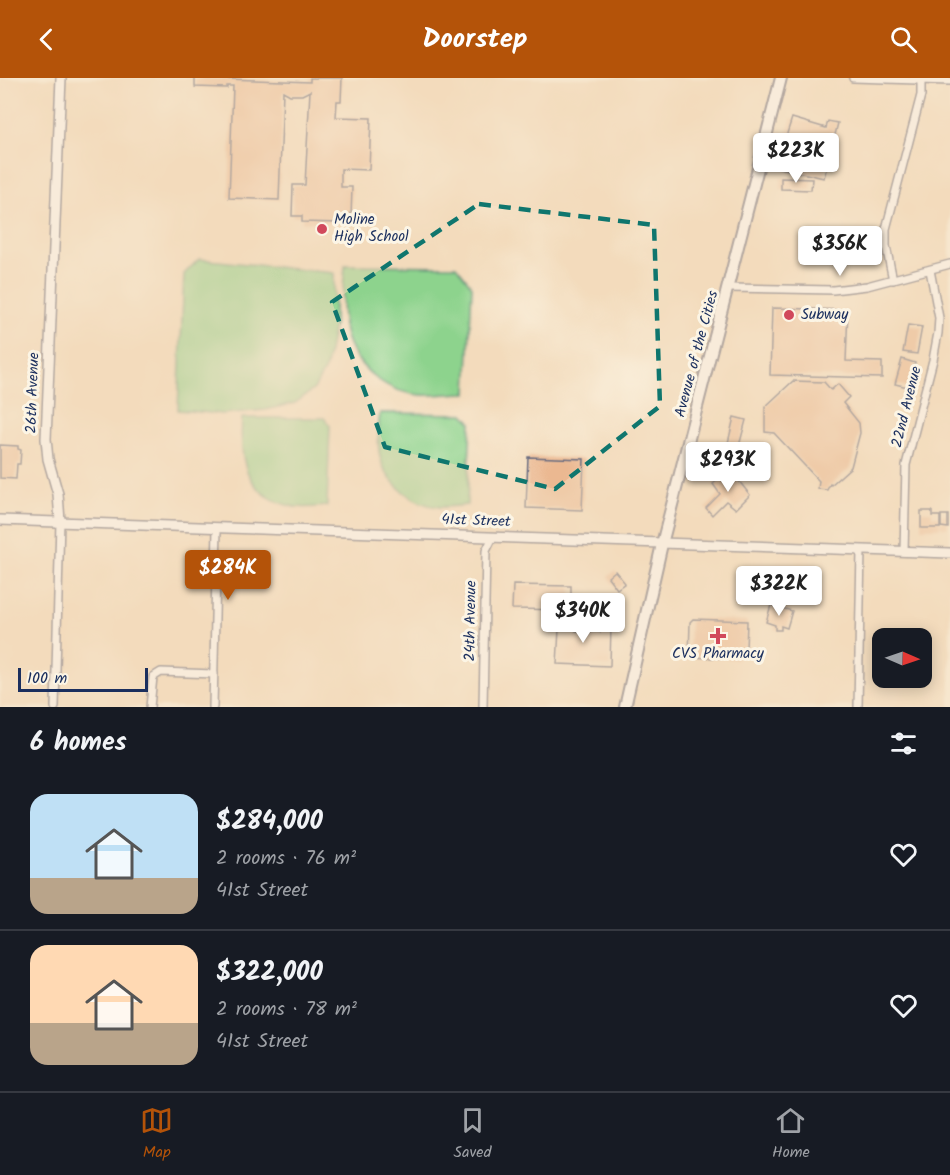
<!DOCTYPE html>
<html lang="en">
<head>
<meta charset="utf-8">
<style>
	:root { --surface:#171b24; --page:#20242c; --text:#f1f3f6; --muted:#9ea1a6; --line:#363941; --accent:#b45309 }
	body { margin:0; font-family:Kalam,sans-serif; background:var(--page); color:var(--text); height:100vh; display:flex; flex-direction:column; font-size:22px; white-space:nowrap }
	* { box-sizing:border-box; margin:0 }
	p { font-size:20px; color:var(--muted) }
	.icon { flex:none; width:33px; height:33px; fill:none; stroke:currentColor; stroke-width:2; stroke-linecap:round; stroke-linejoin:round }
	.map { position:relative; height:629px; overflow:hidden }
	.drawer { display:flex; flex-direction:column; background:var(--surface); flex:1 }
	.drawer>* { flex:none }
	.needle { width:39px; rotate:92deg }
	.buttons { position:absolute; left:872px; top:550px; display:grid; gap:12px }
	.buttons a { display:grid; place-items:center; width:60px; height:60px; border-radius:12px; background:var(--surface); box-shadow:0 3px 15px #0003; font-size:30px }
	.scale { position:absolute; left:18px; bottom:15px; width:130px; box-sizing:border-box; padding-left:6px; border:3px solid #1b2f5e; border-top:0; font-size:16px; line-height:21px; white-space:nowrap; color:#1b2f5e; -webkit-text-stroke:4px #fcf5e5; paint-order:stroke }
	.price { position:absolute; translate:-50% -51px; padding:0 14px; border-radius:6px; background:#fff; color:#222; font-size:20px; line-height:39px; filter:drop-shadow(0 2px 3px #0008) }
	.price::after { content:''; position:absolute; left:50%; top:36px; width:18px; height:14px; margin-left:-9px; background:inherit; clip-path:polygon(0 0,100% 0,50% 100%) }
	.price.selected { background:var(--accent); color:#fff }
	ul { padding:0; list-style:none }
	li { display:flex; align-items:center; gap:18px; height:150px; padding:0 30px }
	li+li { border-top:2px solid var(--line) }
	li span { display:grid; place-items:center; flex:none; width:168px; height:120px; border-radius:18px; color:#555 }
	li>.icon { margin-inline-start:auto }
	span .icon { width:72px; height:72px; fill:#fffc; stroke-width:1 }
	li b { font-size:26px }
	h2 { display:flex; justify-content:space-between; align-items:center; height:72px; padding:0 30px; font-size:26px }
	header { display:flex; justify-content:space-between; align-items:center; height:78px; padding:0 30px; background:var(--accent); color:#fff; font-size:27px; font-weight:600 }
	.tab-bar { display:flex; justify-content:space-around; align-items:center; height:84px; border-top:2px solid var(--line); background:var(--surface); font-size:16px; color:var(--muted) }
	.tab-bar a { display:grid; justify-items:center; gap:3px }
	.tab-bar .selected { color:var(--accent) }
	.map>svg:first-child { display:block }
	.garden { fill:#8dd38d; stroke:#548176; stroke-width:1.5 }
	.building { fill:#ebb891 }
	.lines { fill:none; stroke-linecap:round; stroke-linejoin:round }
	.minor-casing { stroke:#676b7f; stroke-width:10 }
	.tertiary-casing { stroke:#676b7f; stroke-width:12 }
	.secondary-casing { stroke:#676b7f; stroke-width:14 }
	.minor { stroke:#fff; stroke-width:7 }
	.tertiary { stroke:#fff; stroke-width:9 }
	.secondary { stroke:#fff; stroke-width:10 }
	.marked { fill:none; stroke:#0f766e; stroke-width:4.5; stroke-dasharray:12 8; stroke-linejoin:round }
	.poi-dot { fill:#d1495b; stroke:#fcf5e5; stroke-width:2 }
	.labels { text-anchor:middle; dominant-baseline:central; stroke-width:6; stroke-linejoin:round; paint-order:stroke }
	.poi-label { font-size:15px; fill:#1b2f5e; stroke:#fcf5e5; text-anchor:start }
	.street-label { font-size:15px; fill:#1b2f5e; stroke:#fcf5e5 }
</style>
</head>
<body>
<header><svg class="icon" aria-label="back" viewBox="0 0 24 24"><path d="M15 5l-7 7 7 7"/></svg>Doorstep<svg class="icon" aria-label="search" viewBox="0 0 24 24"><circle cx="10" cy="10" r="6"/><path d="M15 15l6 6"/></svg></header>
<div class="map">
<svg width="950" height="629" viewBox="0 0 950 629">
	<rect width="100%" height="100%" fill="#fcf5e5"/>
	<filter id="ink" filterUnits="userSpaceOnUse"><feTurbulence type="fractalNoise" baseFrequency=".0167" numOctaves="2"/><feDisplacementMap in="SourceGraphic" scale="12" xChannelSelector="R" yChannelSelector="G"/><feConvolveMatrix kernelMatrix="1 2 1 2 8 2 1 2 1" color-interpolation-filters="sRGB"/></filter>
	<filter id="wash" filterUnits="userSpaceOnUse"><feTurbulence type="fractalNoise" baseFrequency=".008" numOctaves="4" result="noise"/><feDisplacementMap in="SourceGraphic" scale="24" xChannelSelector="R" yChannelSelector="G"/><feGaussianBlur stdDeviation="1.35" result="paint"/><feColorMatrix in="noise" values="0 0 0 0 0 0 0 0 0 0 0 0 0 0 0 0 0 1.4 0 .05"/><feComposite in="paint" operator="in"/></filter>
	<g filter="url(#wash)">
		<rect width="100%" height="100%" fill="#f3dbbc"/>
		<!-- garden -->
		<g class="garden">
			<path d="M199 181 334 195V247L326 289 314 311 295 325 265 332 222 336 178 332 184 196Z"/>
			<path d="M345 187 456 188 472 208 467 315C452 315 436 318 420 317 405 316 390 310 377 301 336 269 341 234 345 187Z"/>
			<path d="M380 335 464 336 471 344 467 427C458 428 448 429 439 429 427 428 415 423 405 415 376 393 376 368 380 335Z"/>
			<path d="M242 340H324L330 348 327 428C315 429 302 431 290 428 244 416 239 380 242 340Z"/>
		</g>
		<g id="blocks">
			<!-- building -->
			<g class="building">
				<path d="M195 0 310 4V0H342L341 23H337L336 39 371 40 369 92 341 91V109H352L351 140H343L342 145 302 144V138H292L293 107H305L310 13 302 17H290L283 13 279 122 229 120 233 8H227V10L195 9Z"/>
				<path d="M792 40 826 50 828 43 838 45 824 100 779 90 783 75 781 74Z"/>
				<path d="M781 100 812 101 811 112 781 111Z"/>
				<path d="M772 230 848 232 846 283 882 284V300L770 297Z"/>
				<path d="M908 247 922 249 917 276 903 274Z"/>
				<path d="M902 281 915 285 908 309 895 306Z"/>
				<path d="M793 303 824 304 831 312 838 306 849 319 843 325 859 345 860 355 851 389 831 407 830 406 827 412 818 411 819 403 774 355 765 354V329Z"/>
				<path d="M734 339 746 342 739 368 728 365Z"/>
				<path d="M0 367 18 368V371L21 372 20 386H17L16 401 0 400Z"/>
				<path d="M528 379 584 381 582 432 526 430Z"/>
				<path d="M728 393 735 398 750 417 736 431 726 423 712 437 706 430 720 416 713 406Z"/>
				<path d="M921 433H932V438H940V450H921Z"/>
				<path d="M941 437H948V450L941 449Z"/>
				<path d="M615 493 625 505 617 511 608 499Z"/>
				<path d="M513 507 571 508V532L512 531Z"/>
				<path d="M771 527 792 533 787 550 781 548V552H775V547L766 544Z"/>
				<path d="M560 534 577 535 576 553 600 554V547H611L610 588 557 586Z"/>
				<path d="M693 541 747 543 746 572 736 581 689 579 690 544Z"/>
			</g>
		</g>
	</g>
	<g filter="url(#ink)">
		<use href="#blocks" fill-opacity="0" stroke="#676b7f" stroke-width="1.5"/>
		<g class="lines">
			<defs>
				<g id="minor">
					<path d="M853 0 950 3"/>
					<path d="M893 202 886 168V151L921 17V2"/>
					<path d="M729 210 833 212 867 208 950 186"/>
					<path d="M904 474 906 387 933 282 938 255 939 240 930 192"/>
					<path d="M55 629 60 443"/>
					<path d="M150 629 153 599 161 594 214 596"/>
					<path d="M213 629 217 450"/>
					<path d="M483 629 486 473 493 459"/>
					<path d="M858 629 861 472"/>
				</g>
				<g id="tertiary">
					<path d="M0 442 950 475"/>
					<path d="M60 443 58 416 48 381 46 361 61 0"/>
				</g>
				<path id="secondary" d="M625 629 662 466 781 0"/>
			</defs>
			<!-- minor casing -->
			<use href="#minor" class="minor-casing"/>
			<!-- tertiary casing -->
			<use href="#tertiary" class="tertiary-casing"/>
			<!-- secondary casing -->
			<use href="#secondary" class="secondary-casing"/>
			<!-- minor -->
			<use href="#minor" class="minor"/>
			<!-- tertiary -->
			<use href="#tertiary" class="tertiary"/>
			<!-- secondary -->
			<use href="#secondary" class="secondary"/>
		</g>
	</g>
	<!-- marked area -->
	<path d="M0 0H950V629H0ZM479 126 654 147 660 328 555 411 385 369 332 224Z" fill="#f3dbbc" fill-opacity=".55" fill-rule="evenodd"/>
	<path class="marked" d="M479 126 654 147 660 328 555 411 385 369 332 224Z"/>
	<!-- markers -->
	<g class="poi-dot">
		<circle cx="322" cy="151" r="6"/>
		<circle cx="789" cy="237" r="6"/>
		<path d="M715 549h6v6h6v6h-6v6h-6v-6h-6v-6h6z"/>
	</g>
	<g class="labels">
		<!-- poi labels -->
		<g class="poi-label">
			<text x="334" y="142">Moline<tspan x="334" dy="17">High School</tspan></text>
			<text x="801" y="237">Subway</text>
			<text x="718" y="576" text-anchor="middle">CVS Pharmacy</text>
		</g>
		<!-- street labels -->
		<g class="street-label">
			<text transform="translate(697 276) rotate(-75)">Avenue of the Cities</text>
			<text transform="translate(33 315) rotate(-88)">26th Avenue</text>
			<text transform="translate(907 329) rotate(-76)">22nd Avenue</text>
			<text transform="translate(476 443) rotate(2)">41st Street</text>
			<text transform="translate(471 543) rotate(-89)">24th Avenue</text>
		</g>
	</g>
</svg>
<div class="buttons">
<a><svg class="needle" viewBox="-14 -14 28 28"><path d="M0-13l5 13h-10z" fill="#e53935"/><path d="M0 13l5-13h-10z" fill="#9ea1a6"/></svg></a>
</div>
<div class="scale">100 m</div>
<b class="price" style="left:796px;top:106px">$223K</b>
<b class="price" style="left:840px;top:199px">$356K</b>
<b class="price" style="left:728px;top:415px">$293K</b>
<b class="price selected" style="left:228px;top:523px">$284K</b>
<b class="price" style="left:779px;top:539px">$322K</b>
<b class="price" style="left:583px;top:566px">$340K</b>
</div>
<section class="drawer">
<h2>6 homes<svg class="icon" aria-label="filters" viewBox="0 0 24 24"><path d="M4 7h16M4 17h16"/><circle cx="9" cy="7" r="2"/><circle cx="15" cy="17" r="2"/></svg></h2>
<ul>
<li><span style="background:linear-gradient(#bfe0f5 70%,#b9a48a 0)"><svg class="icon" aria-label="home" viewBox="0 0 24 24"><path d="M3 11l9-7 9 7M6 9v11h12V9"/></svg></span><div><b>$284,000</b><p>2 rooms · 76 m²</p><p>41st Street</p></div><svg class="icon" aria-label="heart" viewBox="0 0 24 24"><path d="M12 20l-8-8c-3-5 5-10 8-4 3-6 11-1 8 4z"/></svg></li>
<li><span style="background:linear-gradient(#ffd9b3 65%,#b9a48a 0)"><svg class="icon" aria-label="home" viewBox="0 0 24 24"><path d="M3 11l9-7 9 7M6 9v11h12V9"/></svg></span><div><b>$322,000</b><p>2 rooms · 78 m²</p><p>41st Street</p></div><svg class="icon" aria-label="heart" viewBox="0 0 24 24"><path d="M12 20l-8-8c-3-5 5-10 8-4 3-6 11-1 8 4z"/></svg></li>
</ul>
</section>
<nav class="tab-bar">
<a class="selected"><svg class="icon" aria-label="map" viewBox="0 0 24 24"><path d="M3 6l6-2 6 2 6-2v14l-6 2-6-2-6 2zM9 4v14M15 6v14"/></svg>Map</a>
<a><svg class="icon" aria-label="saved" viewBox="0 0 24 24"><path d="M7 4h10v16l-5-4-5 4z"/></svg>Saved</a>
<a><svg class="icon" aria-label="home" viewBox="0 0 24 24"><path d="M3 11l9-7 9 7M6 9v11h12V9"/></svg>Home</a>
</nav>
</body>
</html>
